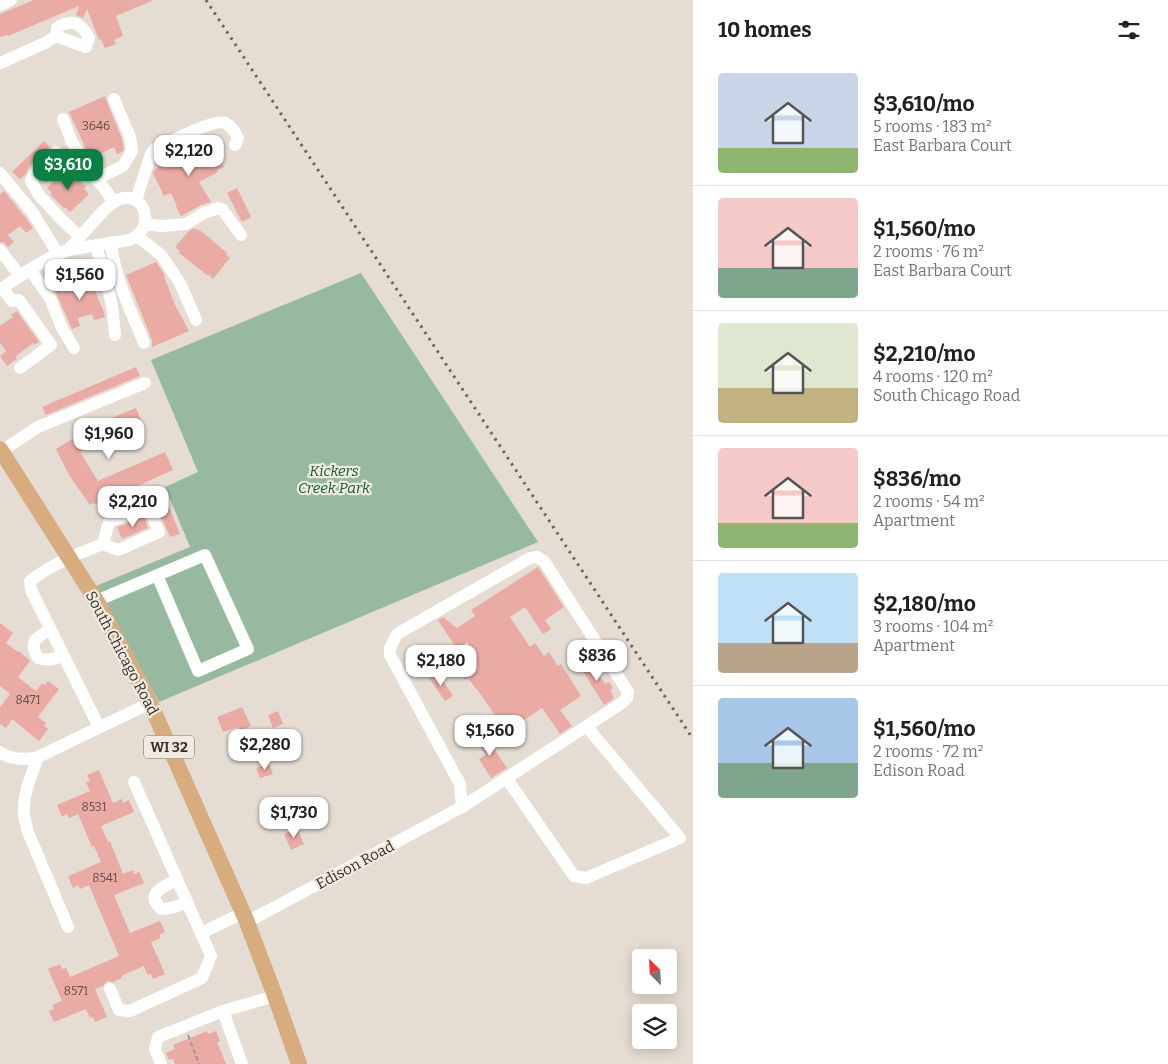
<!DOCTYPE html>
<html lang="en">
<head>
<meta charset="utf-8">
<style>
	:root { --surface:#fff; --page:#f6f6f6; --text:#202124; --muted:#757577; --line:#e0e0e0; --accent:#0b8043 }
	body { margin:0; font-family:Bitter,serif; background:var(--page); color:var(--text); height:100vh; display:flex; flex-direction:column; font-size:19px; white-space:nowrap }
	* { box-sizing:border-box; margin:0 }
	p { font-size:16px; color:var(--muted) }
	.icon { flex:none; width:28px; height:28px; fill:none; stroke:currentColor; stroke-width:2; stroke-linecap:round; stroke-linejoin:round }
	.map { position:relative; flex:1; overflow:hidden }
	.sheet { display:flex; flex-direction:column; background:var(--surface); width:475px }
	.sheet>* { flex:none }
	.needle { width:32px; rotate:336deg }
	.buttons { position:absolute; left:632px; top:949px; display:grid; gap:10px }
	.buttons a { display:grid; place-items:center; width:45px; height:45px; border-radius:5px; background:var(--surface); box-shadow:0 2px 12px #0003; font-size:25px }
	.price { position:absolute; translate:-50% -42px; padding:0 11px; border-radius:10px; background:#fff; color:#222; font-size:16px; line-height:32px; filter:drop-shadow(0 1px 2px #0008) }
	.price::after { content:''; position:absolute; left:50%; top:30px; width:15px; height:11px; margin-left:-8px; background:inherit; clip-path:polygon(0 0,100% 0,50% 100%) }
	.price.active { background:var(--accent); color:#fff }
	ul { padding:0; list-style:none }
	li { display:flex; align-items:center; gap:15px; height:125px; padding:0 25px }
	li+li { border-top:1px solid var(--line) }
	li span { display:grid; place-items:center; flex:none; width:140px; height:100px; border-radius:5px; color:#555 }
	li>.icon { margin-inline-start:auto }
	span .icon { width:60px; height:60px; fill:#fffc; stroke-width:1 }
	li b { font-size:21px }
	h2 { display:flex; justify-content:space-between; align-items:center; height:60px; padding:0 25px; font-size:21px }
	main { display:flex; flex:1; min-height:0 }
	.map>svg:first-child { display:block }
	.green { fill:#97b99f }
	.building { fill:#eaaba5 }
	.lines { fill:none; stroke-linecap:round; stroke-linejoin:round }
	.path { stroke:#a09a93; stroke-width:2; stroke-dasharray:5 2.5; stroke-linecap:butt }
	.minor { stroke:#fff; stroke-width:12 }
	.major { stroke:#d7ac7f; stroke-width:16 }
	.rail { stroke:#6b6660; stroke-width:3; stroke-dasharray:2.5 5; stroke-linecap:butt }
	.labels { text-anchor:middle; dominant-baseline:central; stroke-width:4.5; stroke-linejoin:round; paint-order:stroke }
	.number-label { font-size:12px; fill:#614f4a }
	.shield { fill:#f2eae0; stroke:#6c6862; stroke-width:1 }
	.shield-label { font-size:14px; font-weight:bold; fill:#33302c }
	.park-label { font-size:15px; font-style:italic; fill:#0f6031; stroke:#f2eae0 }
	.street-label { font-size:15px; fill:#33302c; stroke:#f2eae0 }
</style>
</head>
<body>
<main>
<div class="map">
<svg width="693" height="1064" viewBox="0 0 693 1064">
	<rect width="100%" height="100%" fill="#e5dcd3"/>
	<!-- green -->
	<path class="green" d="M361 273 538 542 159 702 96 586 190 547 165 487 198 472 151 360Z"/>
	<!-- building -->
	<g class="building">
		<path d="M34 0H154L116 16 123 36 114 40 116 44 105 48 101 39 99 40 87 9 83 18 76 15 79 6 8 36 7 35 0 37V14Z"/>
		<path d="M105 96 107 102 122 139 124 149 122 152 117 154 114 147 100 154 103 160 95 164 87 151 69 112Z"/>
		<path d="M44 141 50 147 29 167 26 174 20 179 12 172Z"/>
		<path d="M211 142 224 167 217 170 218 172 199 182 211 202 201 205 181 216 176 207 177 206 171 193 164 196 153 173 155 169 158 168V166L204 143 205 145Z"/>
		<path d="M65 170 71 175 72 173 86 187 84 189 89 194 70 212 65 207 64 208 50 194 52 193 47 188Z"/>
		<path d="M237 188 251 217 242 222 227 193Z"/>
		<path d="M4 191 26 218 33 228 26 233 20 226 8 235 14 242 8 247 4 243 0 242V194Z"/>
		<path d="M194 228 197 230 198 229 206 235 227 253 226 255 230 258 213 279 209 275 208 276 178 252 180 251 175 247 188 232Z"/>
		<path d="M156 262 165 275 164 276 175 305 189 331 152 347V340L126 275Z"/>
		<path d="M90 272 95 284 93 285 101 306H102L105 317 94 320 92 314 78 318 80 326 72 329 53 286 64 281 68 290 82 285 78 277Z"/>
		<path d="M17 311 39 342 34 345 33 343 15 357 17 359 7 366 0 356 6 351 0 343V326L13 317 11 315Z"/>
		<path d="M136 367 140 376 46 415 42 407Z"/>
		<path d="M136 408 143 425 80 452 98 481 165 452 173 470 119 494 113 496 112 494 95 504 94 503 90 505 69 475 56 449 77 436 75 433 82 430Z"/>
		<path d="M168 504 180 534 170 537 158 509V508Z"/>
		<path d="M144 517 148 528 122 539 117 527Z"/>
		<path d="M538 567 564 607 545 620 551 629 543 634 525 607 510 617 530 647 535 643 544 656 549 652 558 666 561 664 581 696 560 710 572 726 560 734 542 708 515 726 508 715 499 721 477 689H476L468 678 465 680 457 669 477 656 467 642 457 649 438 620 443 617 457 628 475 616 471 610Z"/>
		<path d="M0 623 13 633 6 643 18 652 19 651 30 661 18 677 36 691 42 683 45 685 48 681 59 689 38 717 46 723 44 726 48 729 39 741 12 719 6 728 0 724V707L10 694 0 686Z"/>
		<path d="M589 659 605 684 609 682 613 688 610 690 614 698 604 705 579 665Z"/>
		<path d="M438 673 453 696 445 701 429 678Z"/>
		<path d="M242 707 251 726 240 731 238 727 223 732 217 717Z"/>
		<path d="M278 711 283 724 273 728 268 715Z"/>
		<path d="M483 732 507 768 491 778 479 759 486 755 474 738Z"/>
		<path d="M269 763 273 774 260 778 256 768Z"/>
		<path d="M99 770 113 803 122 799 123 803 129 800 134 812 101 826 108 842 110 841 123 874 133 870 134 874 139 872 144 883 114 895 130 933 160 921 165 932 159 935 161 938 151 942 165 974 153 979 151 974 148 975 144 966 121 976 122 978 113 982 107 981 103 986 95 989 107 1017 95 1022 93 1017 90 1018 86 1009 54 1022 49 1011 54 1009 52 1005 62 1001 48 969 60 964 62 969 66 968 70 977 119 956 89 885 80 889 78 885 73 888 68 876 101 862 94 846 92 847 78 814 69 818 67 814 62 817 57 805 90 791 86 782 90 781 87 775Z"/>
		<path d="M297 828 304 844 291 850 284 834Z"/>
		<path d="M207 1031 208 1034 216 1031 220 1041 217 1042 226 1064H175L173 1059 169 1060 166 1053 175 1049 173 1045Z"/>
	</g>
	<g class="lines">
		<!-- path -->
		<path class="path" d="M188 1035 199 1064"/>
		<!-- minor -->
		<g class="minor">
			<path d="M0 5 11 0"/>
			<path d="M0 63 45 43 56 36 57 28C72 18 81 23 89 38L86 47 56 36"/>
			<path d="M63 119 72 142 90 172 104 188 114 202"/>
			<path d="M56 152 35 173 31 181 39 195 62 220 80 237"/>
			<path d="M0 173 33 213 58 254"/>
			<path d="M96 179 123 166 132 151 130 137 114 99"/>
			<path d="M136 200 151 154 155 149C168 143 214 118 225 123 232 126 235 132 238 138L235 145"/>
			<path d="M145 224 161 226 186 224 204 213 218 208 222 209 241 235"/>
			<path d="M137 236 161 255 180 283 196 320"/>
			<path d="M111 242C114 278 131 310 144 343"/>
			<path d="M96 245 112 305 115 335"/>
			<path d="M0 250 20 276"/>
			<path d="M30 270 50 298 62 328 74 348"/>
			<path d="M2 288 12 301 19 300 51 345 20 368"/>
			<path d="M0 290C21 275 43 259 68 250L129 240C160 228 142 184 114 202 106 207 100 215 94 221 85 231 77 241 68 250"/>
			<path d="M0 452 38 427 145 383"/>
			<path d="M96 601 205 555 248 649 198 671 157 575"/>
			<path d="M50 630C36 637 28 642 38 658 48 661 54 659 63 656"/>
			<path d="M99 727 31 590 30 581C52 564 77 554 103 544L109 522 148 506 159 532 118 550 103 544"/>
			<path d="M0 752C11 760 25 760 38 757L150 703"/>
			<path d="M38 757C31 776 22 796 24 816 25 821 27 827 28 832L68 927"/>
			<path d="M507 779 574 876 586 878 680 838 587 727"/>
			<path d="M177 880C165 886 144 893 161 909 171 909 178 906 187 902"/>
			<path d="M247 922 462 807 622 703 627 698 628 692 544 561 537 557 530 558 397 634 390 648V655L460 784 462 807"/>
			<path d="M201 933 243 913"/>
			<path d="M110 989 119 1010 130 1011 202 978 211 956 134 782"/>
			<path d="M223 1011 242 1064"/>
			<path d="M161 1064 155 1049 158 1037 223 1011 275 996"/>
		</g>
		<!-- major -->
		<path class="major" d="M0 449 99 605 150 703 247 922 275 996 299 1064"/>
		<!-- rail -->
		<path class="rail" d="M206 0 693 739"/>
	</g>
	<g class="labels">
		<!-- number labels -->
		<g class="number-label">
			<text x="96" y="126">3646</text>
			<text x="28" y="700">8471</text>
			<text x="94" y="807">8531</text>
			<text x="105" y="878">8541</text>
			<text x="76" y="991">8571</text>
		</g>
		<!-- shield labels -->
		<rect class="shield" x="144" y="735.5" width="50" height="23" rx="4"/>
		<g class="shield-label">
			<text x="169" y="747">WI 32</text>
		</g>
		<!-- park labels -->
		<g class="park-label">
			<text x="334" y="471">Kickers<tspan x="334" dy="17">Creek Park</tspan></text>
		</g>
		<!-- street labels -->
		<g class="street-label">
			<text transform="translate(122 653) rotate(62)">South Chicago Road</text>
			<text transform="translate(355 865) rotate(-28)">Edison Road</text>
		</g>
	</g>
</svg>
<div class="buttons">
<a><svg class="needle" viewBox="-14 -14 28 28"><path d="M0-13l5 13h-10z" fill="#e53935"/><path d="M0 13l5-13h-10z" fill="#757577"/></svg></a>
<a><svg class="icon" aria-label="layers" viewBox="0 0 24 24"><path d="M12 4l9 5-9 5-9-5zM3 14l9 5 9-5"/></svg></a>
</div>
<b class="price" style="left:189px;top:177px">$2,120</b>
<b class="price active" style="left:68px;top:191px">$3,610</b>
<b class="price" style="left:80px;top:301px">$1,560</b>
<b class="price" style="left:109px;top:460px">$1,960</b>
<b class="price" style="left:133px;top:528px">$2,210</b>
<b class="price" style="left:597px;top:682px">$836</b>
<b class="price" style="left:441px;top:687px">$2,180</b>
<b class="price" style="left:490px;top:757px">$1,560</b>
<b class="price" style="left:265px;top:771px">$2,280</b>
<b class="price" style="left:294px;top:839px">$1,730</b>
</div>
<section class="sheet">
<h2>10 homes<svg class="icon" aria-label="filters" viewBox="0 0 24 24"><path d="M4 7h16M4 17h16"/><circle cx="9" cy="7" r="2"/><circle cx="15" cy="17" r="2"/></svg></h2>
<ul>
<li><span style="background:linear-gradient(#c9d6e8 75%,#8fb573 0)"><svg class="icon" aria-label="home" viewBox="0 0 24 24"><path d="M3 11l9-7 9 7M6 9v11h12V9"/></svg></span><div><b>$3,610/mo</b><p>5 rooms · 183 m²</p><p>East Barbara Court</p></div></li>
<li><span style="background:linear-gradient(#f6c9c9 70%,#7fa58c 0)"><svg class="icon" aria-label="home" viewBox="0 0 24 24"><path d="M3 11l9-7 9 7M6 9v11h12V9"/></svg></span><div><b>$1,560/mo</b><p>2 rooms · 76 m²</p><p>East Barbara Court</p></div></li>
<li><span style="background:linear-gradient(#dfe7d0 65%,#c2b280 0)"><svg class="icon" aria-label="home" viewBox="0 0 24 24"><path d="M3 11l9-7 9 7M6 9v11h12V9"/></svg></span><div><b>$2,210/mo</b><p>4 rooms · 120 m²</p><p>South Chicago Road</p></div></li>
<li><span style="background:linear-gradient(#f6c9c9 75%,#8fb573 0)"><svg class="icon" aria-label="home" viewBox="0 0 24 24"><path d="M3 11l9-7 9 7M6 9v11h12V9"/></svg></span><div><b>$836/mo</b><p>2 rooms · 54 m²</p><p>Apartment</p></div></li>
<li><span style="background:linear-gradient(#bfe0f5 70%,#b9a48a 0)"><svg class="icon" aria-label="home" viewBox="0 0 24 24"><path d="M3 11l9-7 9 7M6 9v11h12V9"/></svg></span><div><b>$2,180/mo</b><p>3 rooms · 104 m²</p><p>Apartment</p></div></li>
<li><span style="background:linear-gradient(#a9c7e8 65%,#7fa58c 0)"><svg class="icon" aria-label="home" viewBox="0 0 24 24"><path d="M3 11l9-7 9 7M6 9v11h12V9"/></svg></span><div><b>$1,560/mo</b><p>2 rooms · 72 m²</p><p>Edison Road</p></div></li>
</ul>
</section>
</main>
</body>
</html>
